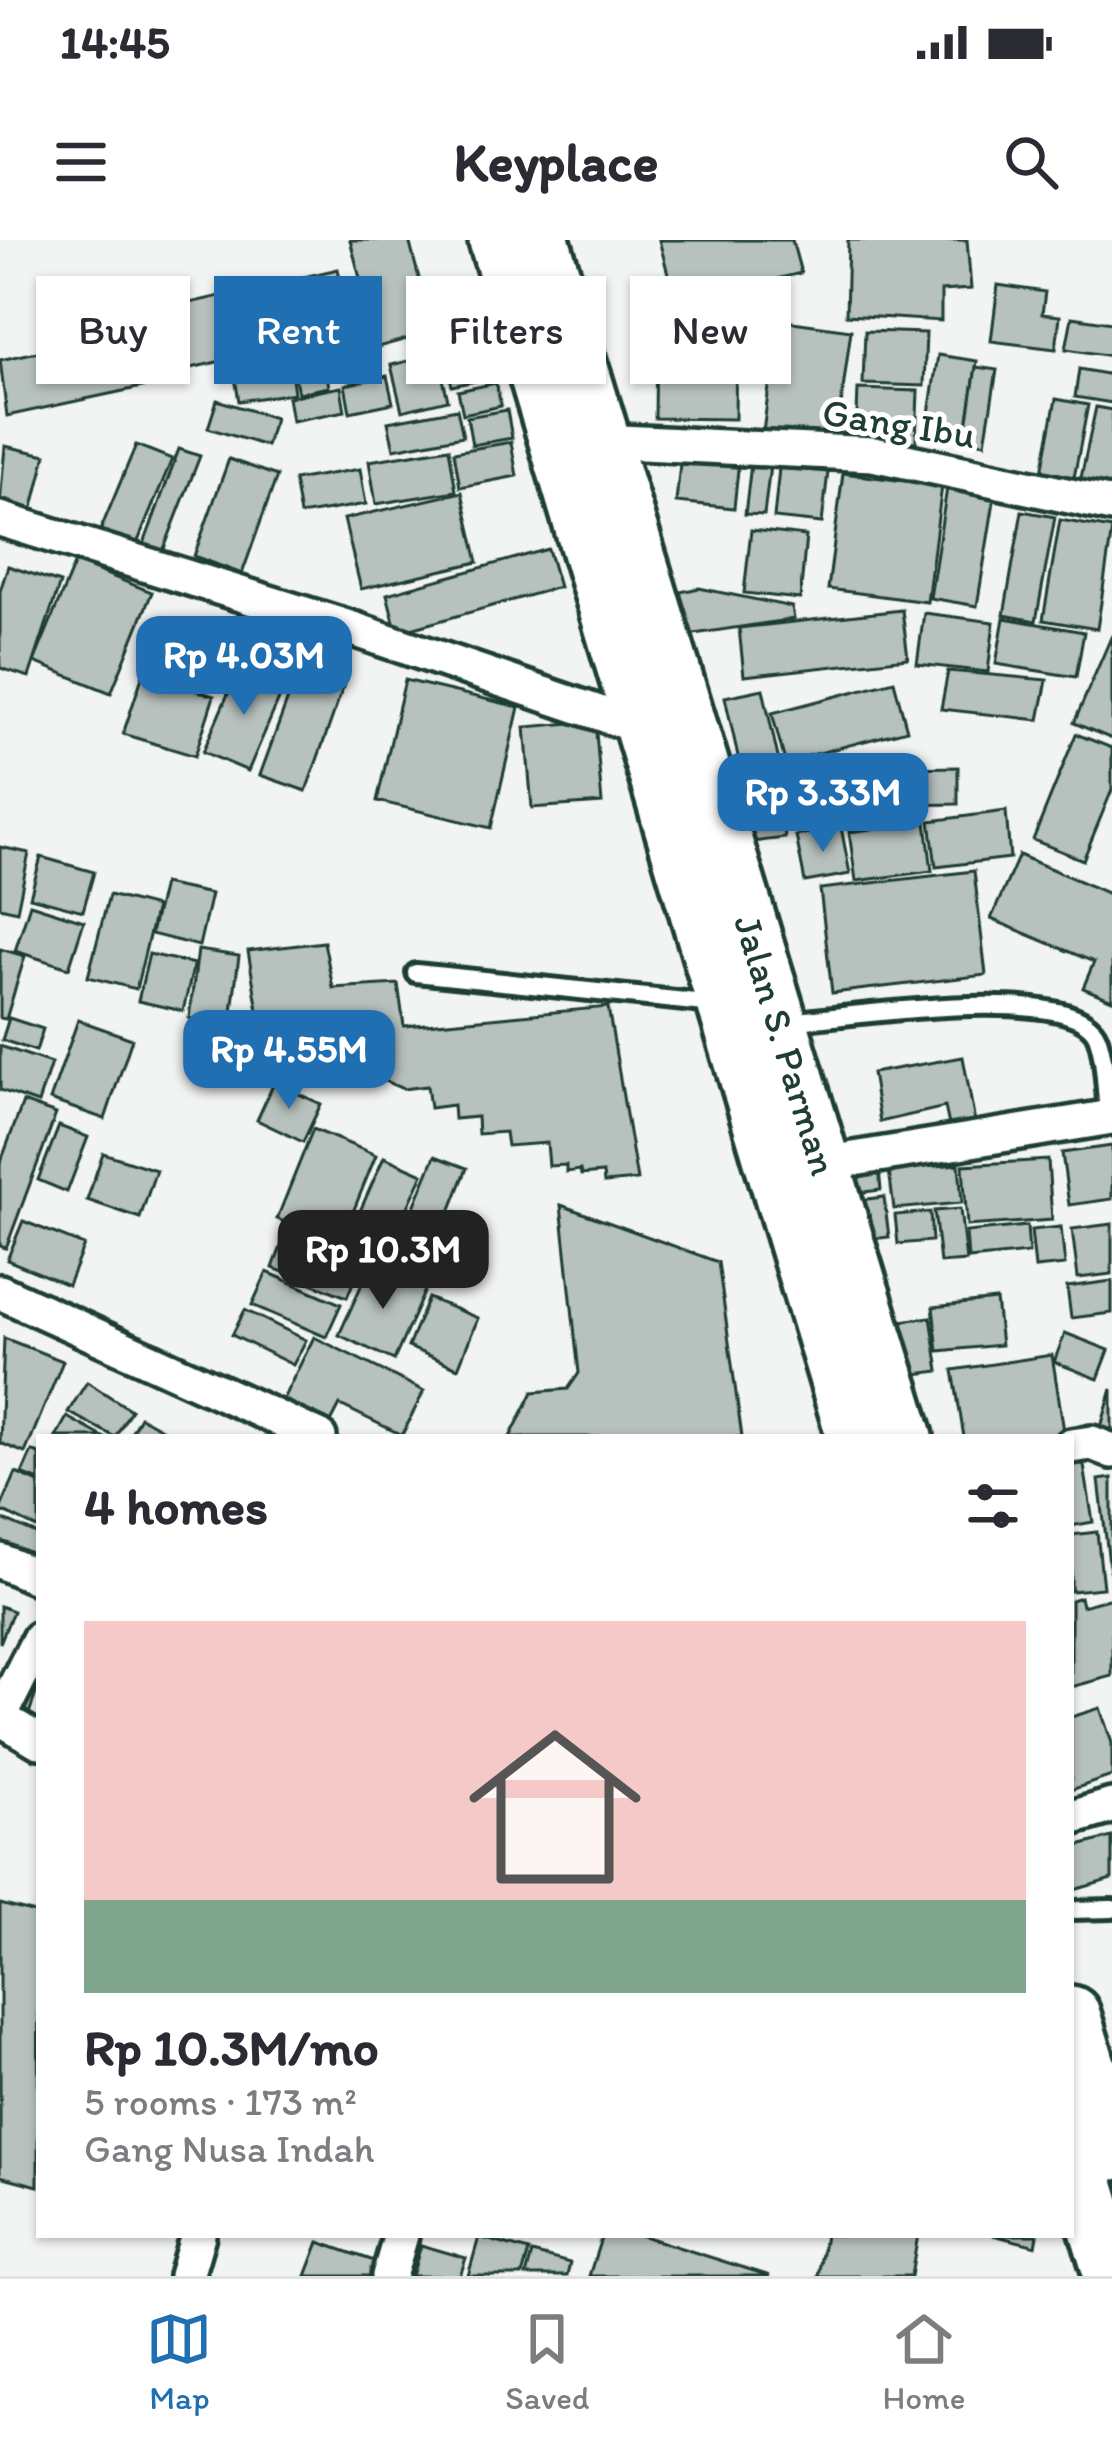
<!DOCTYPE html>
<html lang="en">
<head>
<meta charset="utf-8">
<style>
	:root { --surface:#fff; --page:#f7f7f7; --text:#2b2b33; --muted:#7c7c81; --line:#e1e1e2; --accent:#1f6fb2 }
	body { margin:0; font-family:Itim,sans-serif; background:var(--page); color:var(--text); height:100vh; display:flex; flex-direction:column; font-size:45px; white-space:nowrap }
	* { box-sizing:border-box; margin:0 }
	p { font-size:39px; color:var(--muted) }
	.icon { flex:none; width:66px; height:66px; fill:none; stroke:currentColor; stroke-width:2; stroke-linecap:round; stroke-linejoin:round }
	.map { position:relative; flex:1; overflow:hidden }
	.details { position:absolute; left:36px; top:1194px; width:1038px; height:804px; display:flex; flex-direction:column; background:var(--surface); border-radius:0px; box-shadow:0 3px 9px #0004 }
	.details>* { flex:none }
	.hud { position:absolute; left:36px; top:36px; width:1041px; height:108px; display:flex; gap:24px }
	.price { position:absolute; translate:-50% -102px; padding:0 27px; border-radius:24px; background:var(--accent); color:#fff; font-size:39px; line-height:78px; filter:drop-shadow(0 3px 6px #0008) }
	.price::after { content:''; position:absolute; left:50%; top:72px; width:36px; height:27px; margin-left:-18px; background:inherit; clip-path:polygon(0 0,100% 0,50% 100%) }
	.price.active { background:#222; color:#fff }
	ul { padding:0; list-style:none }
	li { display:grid; align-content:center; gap:24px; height:636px; padding:0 48px }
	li+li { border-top:3px solid var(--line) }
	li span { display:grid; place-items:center; height:372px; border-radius:0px; color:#555 }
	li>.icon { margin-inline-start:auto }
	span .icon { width:216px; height:216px; fill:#fffc; stroke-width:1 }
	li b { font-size:51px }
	h2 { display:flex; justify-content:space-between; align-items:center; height:144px; padding:0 48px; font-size:51px }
	.chip { padding:0 42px; border-radius:0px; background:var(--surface); box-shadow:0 3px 9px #0004; font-size:42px; line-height:108px }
	.chip.active { background:var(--accent); color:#fff }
	.status { display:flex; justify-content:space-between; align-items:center; height:84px; padding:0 60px; background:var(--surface); direction:ltr }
	.status svg { height:33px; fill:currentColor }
	header { display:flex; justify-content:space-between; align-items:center; height:156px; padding:0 48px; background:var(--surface); font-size:54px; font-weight:700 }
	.menu { display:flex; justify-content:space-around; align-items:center; height:168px; border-top:3px solid var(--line); background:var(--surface); font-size:33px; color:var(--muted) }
	.menu a { display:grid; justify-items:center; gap:6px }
	.menu .active { color:var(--accent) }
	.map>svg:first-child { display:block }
	.building { fill:#b7c1bd; stroke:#1f3d34; stroke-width:3 }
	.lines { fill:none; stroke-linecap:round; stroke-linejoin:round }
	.service-casing { stroke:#1f3d34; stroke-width:26 }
	.minor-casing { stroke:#1f3d34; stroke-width:42 }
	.trunk-casing { stroke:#1f3d34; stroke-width:66 }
	.service { stroke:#fff; stroke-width:16 }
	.minor { stroke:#fff; stroke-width:33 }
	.trunk { stroke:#fff; stroke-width:57 }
	.labels { text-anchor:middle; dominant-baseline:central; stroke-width:10; stroke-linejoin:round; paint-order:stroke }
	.street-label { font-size:39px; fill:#1f3d34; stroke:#fff }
</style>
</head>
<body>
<div class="status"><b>14:45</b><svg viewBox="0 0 49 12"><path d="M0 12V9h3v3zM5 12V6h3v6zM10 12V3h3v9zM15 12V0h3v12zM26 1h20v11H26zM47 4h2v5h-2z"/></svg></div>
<header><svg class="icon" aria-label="menu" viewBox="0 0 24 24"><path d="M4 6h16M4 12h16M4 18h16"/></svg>Keyplace<svg class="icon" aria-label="search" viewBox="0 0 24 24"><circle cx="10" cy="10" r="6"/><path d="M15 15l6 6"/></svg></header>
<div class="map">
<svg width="1112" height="2036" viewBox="0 0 1112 2036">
	<rect width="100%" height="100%" fill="#f2f3f3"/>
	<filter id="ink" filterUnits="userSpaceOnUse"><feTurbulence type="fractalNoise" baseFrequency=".00833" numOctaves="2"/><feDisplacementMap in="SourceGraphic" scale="24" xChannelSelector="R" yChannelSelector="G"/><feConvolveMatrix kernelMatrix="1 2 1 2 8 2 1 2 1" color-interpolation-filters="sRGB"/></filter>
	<g filter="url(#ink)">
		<!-- building -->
		<g class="building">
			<path d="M350 0H409L433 92 378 107Z"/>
			<path d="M659 0H792L801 33 676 64Z"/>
			<path d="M848 0H967L971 49 941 51V81L846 75Z"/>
			<path d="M338 29 352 91 152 137 137 75Z"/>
			<path d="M998 45 1045 52 1042 74 1060 76 1056 109 991 101Z"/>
			<path d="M1072 77 1112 83V116L1066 109Z"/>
			<path d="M778 80 851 90 836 202 763 192Z"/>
			<path d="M139 90 151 145 7 176 0 120Z"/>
			<path d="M865 91 926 93 924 146 863 144Z"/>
			<path d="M656 100H736L735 179 655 178Z"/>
			<path d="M487 105 494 137 452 146 445 114Z"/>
			<path d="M322 106 329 147 298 153 290 112Z"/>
			<path d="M437 114 448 160 402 171 391 125Z"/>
			<path d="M938 115 977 121 965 199 926 193Z"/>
			<path d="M290 123 294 153 239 161 234 132Z"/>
			<path d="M976 127 997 130 985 203 965 199Z"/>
			<path d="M1079 129 1112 135V163L1075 157Z"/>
			<path d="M387 136 393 163 350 172 345 145Z"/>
			<path d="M496 143 501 166 463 174 458 151Z"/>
			<path d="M341 147 345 171 292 181 288 157Z"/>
			<path d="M858 149 918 151 916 202 856 200Z"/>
			<path d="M1056 159 1088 165 1073 243 1041 237Z"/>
			<path d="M217 160 275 178 266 206 208 188Z"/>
			<path d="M1096 167 1112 170V259L1078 252Z"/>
			<path d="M457 169 463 196 394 209 388 182Z"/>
			<path d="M507 170 512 198 472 205 467 177Z"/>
			<path d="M511 202 517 236 460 247 454 212Z"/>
			<path d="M136 205 172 219 134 311 98 296Z"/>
			<path d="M5 206 46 215 32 271 0 264Z"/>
			<path d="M449 208 456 251 376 264 369 221Z"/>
			<path d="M179 209 200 216 160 319 141 312Z"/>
			<path d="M681 214 739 220 734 268 676 262Z"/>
			<path d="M229 219 277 236 242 334 194 316Z"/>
			<path d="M751 224 770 226 764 275 745 274Z"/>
			<path d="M779 228 828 232 822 283 774 278Z"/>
			<path d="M360 229 366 264 300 275 294 240Z"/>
			<path d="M843 233 942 246 927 362 828 349Z"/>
			<path d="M947 248 995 255 977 366 930 358Z"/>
			<path d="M462 252 478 322 361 349 344 279Z"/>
			<path d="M1022 271 1055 277 1036 381 1004 375Z"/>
			<path d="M1060 280 1112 289 1097 389 1043 380Z"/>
			<path d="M751 290 806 296 800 359 744 353Z"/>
			<path d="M548 309 559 347 397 393 387 354Z"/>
			<path d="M75 322 152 352 111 453 34 422Z"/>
			<path d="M8 326 60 343 29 437 0 428V351Z"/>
			<path d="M699 348 792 367 794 379 681 396 676 353Z"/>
			<path d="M902 370 908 418 744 436 739 388Z"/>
			<path d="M924 373 994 382 988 432 917 424Z"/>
			<path d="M1004 378 1084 392 1076 437 996 424Z"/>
			<path d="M1112 395V499L1074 483Z"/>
			<path d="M301 423 346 439 306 551 260 535Z"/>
			<path d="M240 426 285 445 248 531 203 512Z"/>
			<path d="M948 431 1047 440 1039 480 941 469Z"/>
			<path d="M143 434 214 456 195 516 123 494Z"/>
			<path d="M405 440 519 467 491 588 377 561Z"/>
			<path d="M894 441 907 490 785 522 772 473Z"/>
			<path d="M763 449 779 522 741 530 725 457Z"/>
			<path d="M595 481 602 563 532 568 525 487Z"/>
			<path d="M1076 494 1112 508V550L1083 620 1033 600Z"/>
			<path d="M958 527V564L788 567V530Z"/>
			<path d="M778 541 783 565 735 573 730 549Z"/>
			<path d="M1006 571 1010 618 936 627 930 581Z"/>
			<path d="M782 572 785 598 743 603 739 577Z"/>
			<path d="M926 582 932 631 856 641 849 592Z"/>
			<path d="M841 587 850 634 805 642 796 596Z"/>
			<path d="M0 607 29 613 17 671 0 667Z"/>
			<path d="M1019 615 1112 655V760L1083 748 1094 722 991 679Z"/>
			<path d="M41 617 94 632 83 671 30 657Z"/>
			<path d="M974 631 986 735 832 753 820 649Z"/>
			<path d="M163 644 211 654 199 706 151 694Z"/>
			<path d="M109 655 156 667 136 749 88 737Z"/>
			<path d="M30 664 84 681 69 728 15 711Z"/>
			<path d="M324 702 333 748 398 744 404 786 608 767 637 940 604 943 603 933 581 935 580 930 566 932V925L549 926 547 903 507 906 505 892 478 894 477 877 454 879 453 865 430 868 427 846 403 849 261 788 248 711Z"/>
			<path d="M0 709 25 716 6 779 0 778Z"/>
			<path d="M198 710 239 716 229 795 189 778Z"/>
			<path d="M149 714 194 724 183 771 138 761Z"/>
			<path d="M9 778 43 789 36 811 2 800Z"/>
			<path d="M78 780 132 799 105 879 50 860Z"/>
			<path d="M0 806 51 823 38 863 0 850Z"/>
			<path d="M963 817 975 882 949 885 945 867 880 882 872 833Z"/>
			<path d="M274 843 321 864 303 902 257 880Z"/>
			<path d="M23 862 56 874 6 1008 0 1006V924Z"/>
			<path d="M59 886 88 897 67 952 38 940Z"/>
			<path d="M313 889 376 915 340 1004 277 979Z"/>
			<path d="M1112 906V959L1069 965 1062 913Z"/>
			<path d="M103 913 156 930 140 978 87 960Z"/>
			<path d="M435 916 467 928 435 1010 402 996Z"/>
			<path d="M384 917 423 934 390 1006 352 989Z"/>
			<path d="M1048 920 1052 980 967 986 963 925Z"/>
			<path d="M959 924 962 963 894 969 889 930Z"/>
			<path d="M879 930 881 950 839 955 837 935Z"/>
			<path d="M884 957 889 997 847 1002 843 962Z"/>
			<path d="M561 965 718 1022 742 1197H510L533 1152 568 1149 579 1133Z"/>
			<path d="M960 969 966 1021 940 1023 934 971Z"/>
			<path d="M930 972 932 1001 898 1004 895 975Z"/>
			<path d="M23 981 84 1005 68 1045 7 1020Z"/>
			<path d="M1112 984V1034L1078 1038 1072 989Z"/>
			<path d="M1027 986 1029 1013 968 1019 966 992Z"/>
			<path d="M1061 987 1065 1025 1035 1028 1031 990Z"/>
			<path d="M285 996 360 1026 347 1057 273 1028Z"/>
			<path d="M371 1024 426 1048 394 1120 339 1095Z"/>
			<path d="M267 1032 341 1064 326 1097 252 1065Z"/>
			<path d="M1112 1041V1073L1071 1078 1067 1047Z"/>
			<path d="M428 1058 478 1078 458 1128 408 1107Z"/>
			<path d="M996 1060 1001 1105 938 1111 933 1067Z"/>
			<path d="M245 1070 306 1100 293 1125 232 1095Z"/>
			<path d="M931 1077 939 1131 892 1137 885 1083Z"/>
			<path d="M1065 1093 1109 1110 1098 1139 1054 1122Z"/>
			<path d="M314 1097 424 1151 402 1195 340 1165 326 1192 278 1169Z"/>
			<path d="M4 1098 63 1121 25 1213 0 1203Z"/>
			<path d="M1052 1115 1065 1197H964L953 1130Z"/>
			<path d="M87 1142 131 1170 115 1197 68 1172Z"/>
			<path d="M1112 1149V1190L1101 1187Z"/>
			<path d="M67 1177 103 1197H56Z"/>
			<path d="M140 1177 176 1197H129Z"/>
			<path d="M1081 1207 1093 1282 1071 1286V1209Z"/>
			<path d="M32 1211 39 1214V1241L22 1234Z"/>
			<path d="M16 1233 39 1243V1289L0 1270Z"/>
			<path d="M1112 1238V1332H1110L1099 1240Z"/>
			<path d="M0 1278 39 1295V1330L0 1313Z"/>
			<path d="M1097 1292 1103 1348 1071 1351V1295Z"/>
			<path d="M1080 1357 1082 1366 1112 1358V1436L1071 1447V1360Z"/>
			<path d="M0 1366 13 1371 0 1403Z"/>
			<path d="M22 1438 39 1445 26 1482 7 1474Z"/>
			<path d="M1100 1468 1112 1503V1536L1071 1550V1477Z"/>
			<path d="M1112 1597V1639L1071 1651V1608Z"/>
			<path d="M0 1664 39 1674 38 1946 0 1936Z"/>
			<path d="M602 1995H640L770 2036H589Z"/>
			<path d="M825 1995H918L911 2036H818Z"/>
			<path d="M993 1995H1038L1036 2006Z"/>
			<path d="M479 1997 529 2011 522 2036H468Z"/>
			<path d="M319 2002 377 2022 371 2036H306Z"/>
			<path d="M421 2005 466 2018 460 2036H412Z"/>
			<path d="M532 2013 570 2023 567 2036H526Z"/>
		</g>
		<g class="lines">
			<defs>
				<g id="service">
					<path d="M416 733 714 764"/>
					<path d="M786 782C840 778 1074 740 1097 796 1106 819 1105 853 1109 878"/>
					<path d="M1071 1670 1112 1669"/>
				</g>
				<g id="minor">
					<path d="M600 201 873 214 1112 265"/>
					<path d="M0 279 356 390 643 488"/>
					<path d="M823 924 1112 877"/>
					<path d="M0 1052 319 1197"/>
					<path d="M1071 1206 1092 1203 1112 1211"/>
					<path d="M0 1321 39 1338"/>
					<path d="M0 1476 39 1399"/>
					<path d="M0 1478 39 1501"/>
					<path d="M1071 1578 1112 1566"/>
					<path d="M186 2036 198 1995"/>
					<path d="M389 2036 401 1995"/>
				</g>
				<g id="trunk">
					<path d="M498 0 856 1197"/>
					<path d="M540 0 904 1197"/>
					<path d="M1071 1775 1112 1911"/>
					<path d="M1071 1898 1112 2032"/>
				</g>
			</defs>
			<!-- service casing -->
			<use href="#service" class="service-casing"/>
			<!-- minor casing -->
			<use href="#minor" class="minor-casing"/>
			<!-- trunk casing -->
			<use href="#trunk" class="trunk-casing"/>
			<!-- service -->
			<use href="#service" class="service"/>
			<!-- minor -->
			<use href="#minor" class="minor"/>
			<!-- trunk -->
			<use href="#trunk" class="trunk"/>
		</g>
	</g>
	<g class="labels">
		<!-- street labels -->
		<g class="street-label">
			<text transform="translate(899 183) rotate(9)">Gang Ibu</text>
			<text transform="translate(786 805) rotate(73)">Jalan S. Parman</text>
		</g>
	</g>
</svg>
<b class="price" style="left:244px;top:478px">Rp 4.03M</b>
<b class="price" style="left:823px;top:615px">Rp 3.33M</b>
<b class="price" style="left:289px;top:872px">Rp 4.55M</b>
<b class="price active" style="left:383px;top:1072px">Rp 10.3M</b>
<div class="hud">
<a class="chip">Buy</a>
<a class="chip active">Rent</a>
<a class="chip">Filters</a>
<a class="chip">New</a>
</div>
<section class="details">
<h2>4 homes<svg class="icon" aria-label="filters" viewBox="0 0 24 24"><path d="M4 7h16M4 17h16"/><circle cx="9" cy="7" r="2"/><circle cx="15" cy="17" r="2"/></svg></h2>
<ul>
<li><span style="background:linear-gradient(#f6c9c9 75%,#7fa58c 0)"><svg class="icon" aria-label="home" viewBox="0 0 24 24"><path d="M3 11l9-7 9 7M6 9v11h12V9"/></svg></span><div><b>Rp 10.3M/mo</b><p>5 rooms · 173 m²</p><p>Gang Nusa Indah</p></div></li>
</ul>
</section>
</div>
<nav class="menu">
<a class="active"><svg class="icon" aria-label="map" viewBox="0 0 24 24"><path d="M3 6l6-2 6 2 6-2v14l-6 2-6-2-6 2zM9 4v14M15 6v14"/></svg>Map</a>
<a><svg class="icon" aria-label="saved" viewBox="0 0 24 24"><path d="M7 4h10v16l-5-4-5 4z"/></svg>Saved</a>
<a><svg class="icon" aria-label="home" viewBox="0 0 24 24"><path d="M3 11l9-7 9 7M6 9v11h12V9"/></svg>Home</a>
</nav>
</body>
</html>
